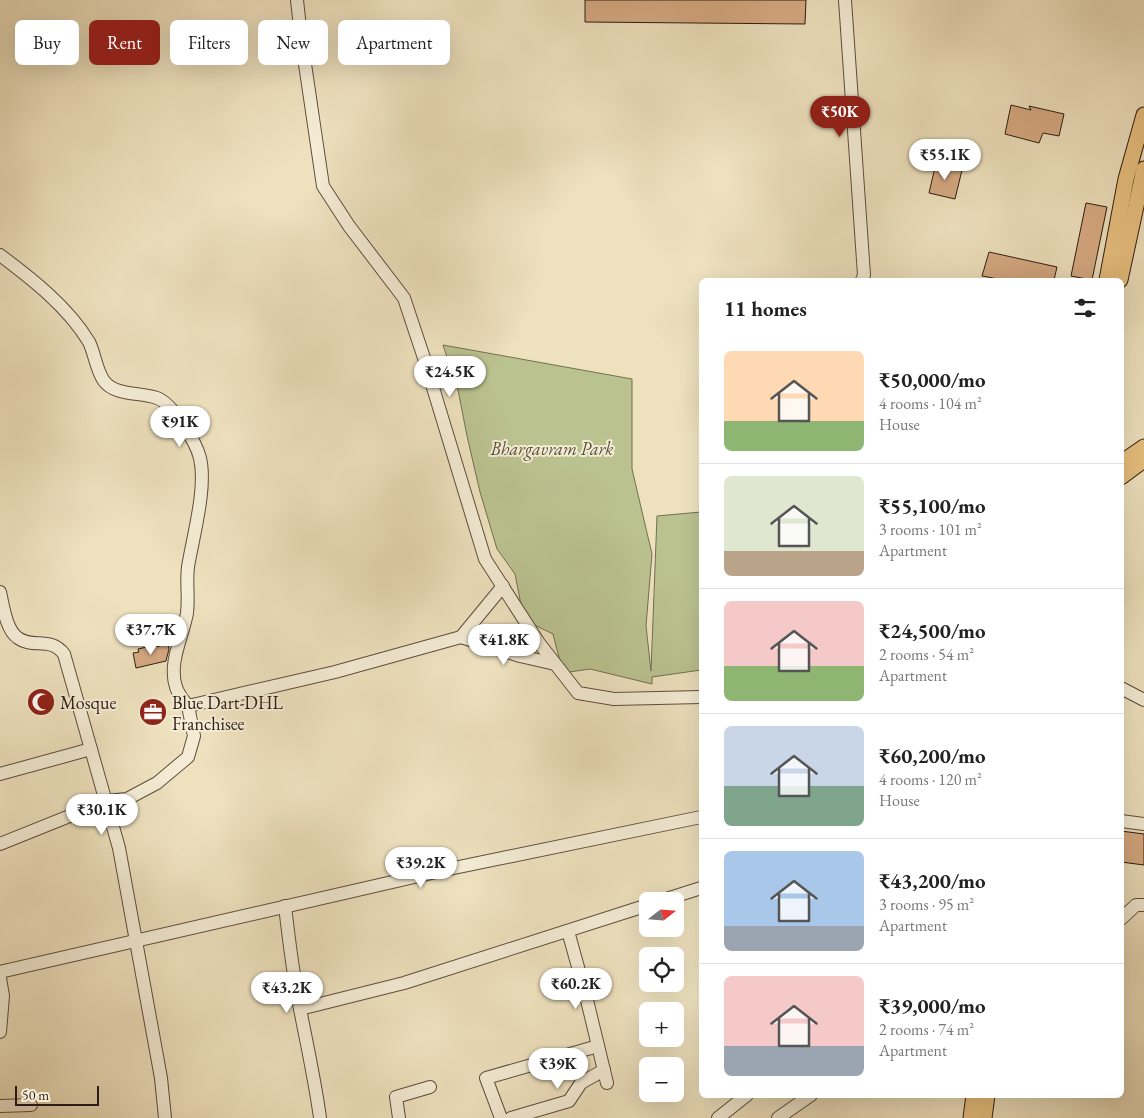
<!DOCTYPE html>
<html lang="en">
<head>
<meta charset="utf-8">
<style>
	:root { --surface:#fff; --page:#f2f2f2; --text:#222; --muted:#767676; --line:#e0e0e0; --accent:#8f2418 }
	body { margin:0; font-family:"EB Garamond",serif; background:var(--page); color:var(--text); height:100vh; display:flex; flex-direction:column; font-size:19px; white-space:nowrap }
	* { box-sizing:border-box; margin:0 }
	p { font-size:16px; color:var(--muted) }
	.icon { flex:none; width:28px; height:28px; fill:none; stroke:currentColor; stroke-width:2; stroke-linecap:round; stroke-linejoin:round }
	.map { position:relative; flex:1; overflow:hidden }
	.side { position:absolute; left:699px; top:278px; width:425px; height:820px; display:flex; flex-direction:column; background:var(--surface); border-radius:8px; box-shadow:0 5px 20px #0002 }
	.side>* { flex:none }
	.hud { position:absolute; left:15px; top:20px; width:475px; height:45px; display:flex; gap:10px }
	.needle { width:32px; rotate:73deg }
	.tools { position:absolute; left:639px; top:892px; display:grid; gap:10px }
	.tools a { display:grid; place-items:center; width:45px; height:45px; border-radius:8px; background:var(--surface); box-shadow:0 5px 20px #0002; font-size:25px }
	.scale { position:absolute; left:15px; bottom:12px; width:84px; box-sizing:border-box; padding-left:5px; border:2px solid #2c1c15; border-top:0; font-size:14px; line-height:18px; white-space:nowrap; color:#2c1c15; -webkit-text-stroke:4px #f4ecd5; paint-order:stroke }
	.price { position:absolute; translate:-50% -42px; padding:0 11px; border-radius:18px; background:#fff; color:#222; font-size:16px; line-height:32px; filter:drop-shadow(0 1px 2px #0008) }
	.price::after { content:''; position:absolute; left:50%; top:30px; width:15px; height:11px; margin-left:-8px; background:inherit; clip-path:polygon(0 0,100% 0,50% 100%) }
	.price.current { background:var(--accent); color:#fff }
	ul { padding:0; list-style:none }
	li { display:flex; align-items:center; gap:15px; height:125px; padding:0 25px }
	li+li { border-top:1px solid var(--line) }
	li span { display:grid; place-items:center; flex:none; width:140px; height:100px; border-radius:8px; color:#555 }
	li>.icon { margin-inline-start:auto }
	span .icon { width:60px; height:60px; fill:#fffc; stroke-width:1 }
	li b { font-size:21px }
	h2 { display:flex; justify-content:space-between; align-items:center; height:60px; padding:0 25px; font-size:21px }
	.tag { padding:0 18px; border-radius:8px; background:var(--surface); box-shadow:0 5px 20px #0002; font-size:18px; line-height:45px }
	.tag.current { background:var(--accent); color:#fff }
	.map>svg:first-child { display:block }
	.green { fill:#bac290; stroke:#736f52 }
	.building { fill:#d6aa83; stroke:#2c1c15 }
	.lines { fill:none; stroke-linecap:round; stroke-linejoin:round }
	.minor-casing { stroke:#5c4d3f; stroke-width:14 }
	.major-casing { stroke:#2c1c15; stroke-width:17 }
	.minor { stroke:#f4ecd5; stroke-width:12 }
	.major { stroke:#e7c07f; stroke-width:15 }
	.labels { text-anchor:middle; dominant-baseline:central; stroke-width:4; stroke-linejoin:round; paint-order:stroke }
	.park-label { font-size:18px; font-style:italic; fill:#574e3a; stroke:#f4ecd5 }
	.poi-label { font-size:18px; fill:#2c1c15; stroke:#f4ecd5; text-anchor:start }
</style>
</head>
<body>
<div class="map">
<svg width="1144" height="1118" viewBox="0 0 1144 1118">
	<rect width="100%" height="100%" fill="#eee1be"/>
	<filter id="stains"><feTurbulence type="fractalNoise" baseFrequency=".004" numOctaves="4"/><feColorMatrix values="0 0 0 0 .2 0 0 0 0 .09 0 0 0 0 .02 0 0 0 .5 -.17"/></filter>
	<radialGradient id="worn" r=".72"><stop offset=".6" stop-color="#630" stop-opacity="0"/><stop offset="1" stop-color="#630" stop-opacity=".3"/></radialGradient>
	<!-- green -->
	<path class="green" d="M443 345 632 379V469L652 554 646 626 651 671 657 516 701 512V670L652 677V684L590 669 563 673 553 634 524 620 515 574 497 549 480 492 467 436 458 390Z"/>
	<!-- building -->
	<g class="building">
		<path d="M585 0H806L805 24 585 22Z"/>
		<path d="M1011 105 1031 110 1029 106 1064 114 1059 136 1043 133 1039 143 1005 134Z"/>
		<path d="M936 163 962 170 955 199 929 193Z"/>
		<path d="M1086 203 1107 207 1092 280 1071 276Z"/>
		<path d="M989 252 1057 267 1054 280H1004L982 276Z"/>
		<path d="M168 644 169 649 166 661 136 668 133 653 139 652 138 649 155 645V647Z"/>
		<path d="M1121 831 1144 834V865L1121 862Z"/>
	</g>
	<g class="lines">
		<defs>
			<g id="minor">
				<path d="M297 0 301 37 323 186 349 226 404 298 424 358 485 559 539 643 578 693 614 699 701 697"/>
				<path d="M845 0 864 275 862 280"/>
				<path d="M0 255C32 279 68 307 89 342 95 354 96 370 104 381 115 396 140 392 157 398 173 404 196 442 200 458 207 488 193 536 188 567 186 582 189 597 187 613 183 636 168 663 176 687 178 694 183 700 188 706"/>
				<path d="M0 592C3 605 6 630 18 638 33 649 50 636 64 654L119 848 161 1078 165 1118"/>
				<path d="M461 637 520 656 555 664"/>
				<path d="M1121 688 1144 700"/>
				<path d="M0 774 91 749"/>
				<path d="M1121 821 1144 824"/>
				<path d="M0 844 107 801 127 799 157 783 188 757 194 736 188 706 335 672 461 637 503 586"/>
				<path d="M660 901 701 888"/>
				<path d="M285 906C289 941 293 975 300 1009 307 1045 315 1081 320 1118"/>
				<path d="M1121 919 1136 905H1144"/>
				<path d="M568 931 586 996 607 1083"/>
				<path d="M0 972 449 869 701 817"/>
				<path d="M0 978 3 996 0 1032"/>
				<path d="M300 1009 404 983 648 905"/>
				<path d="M0 1106 31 1105"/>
				<path d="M399 1118 396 1097 430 1087"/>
				<path d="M501 1118 486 1078 598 1046"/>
				<path d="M511 1118 569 1101 581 1083 604 1070"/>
				<path d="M718 1118 747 1095"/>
				<path d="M778 1118 811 1095"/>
			</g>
			<g id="major">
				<path d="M1107 280 1126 179 1144 115"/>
				<path d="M1120 280 1144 169"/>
				<path d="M1121 463 1144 447"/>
				<path d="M1121 477 1144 460"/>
				<path d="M971 1118 974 1095"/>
				<path d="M984 1118 987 1095"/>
			</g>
		</defs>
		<!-- minor casing -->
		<use href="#minor" class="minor-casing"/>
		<!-- major casing -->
		<use href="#major" class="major-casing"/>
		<!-- minor -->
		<use href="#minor" class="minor"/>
		<!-- major -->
		<use href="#major" class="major"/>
	</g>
	<!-- icons -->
	<defs>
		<symbol id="mosque-disc" viewBox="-11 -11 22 22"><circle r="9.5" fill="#8f2418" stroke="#f4ecd5"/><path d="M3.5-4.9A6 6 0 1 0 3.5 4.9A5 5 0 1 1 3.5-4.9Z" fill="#fff"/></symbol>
		<symbol id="office-disc" viewBox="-11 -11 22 22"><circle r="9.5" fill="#8f2418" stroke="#f4ecd5"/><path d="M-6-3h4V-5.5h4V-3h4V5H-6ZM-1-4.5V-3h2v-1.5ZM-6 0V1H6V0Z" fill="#fff"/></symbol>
	</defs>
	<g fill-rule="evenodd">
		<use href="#mosque-disc" x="25" y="686" width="32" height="32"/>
		<use href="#office-disc" x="137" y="696" width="32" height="32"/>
	</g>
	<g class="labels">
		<!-- park labels -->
		<g class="park-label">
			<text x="552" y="448">Bhargavram Park</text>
		</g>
		<!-- poi labels -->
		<g class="poi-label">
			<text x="60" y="702">Mosque</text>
			<text x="172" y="702">Blue Dart-DHL<tspan x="172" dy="21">Franchisee</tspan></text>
		</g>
	</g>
	<rect width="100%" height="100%" filter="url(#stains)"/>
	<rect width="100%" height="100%" fill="url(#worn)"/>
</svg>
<div class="tools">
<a><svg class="needle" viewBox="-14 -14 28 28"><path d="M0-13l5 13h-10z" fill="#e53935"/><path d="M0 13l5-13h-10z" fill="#767676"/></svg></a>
<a><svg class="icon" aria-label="locate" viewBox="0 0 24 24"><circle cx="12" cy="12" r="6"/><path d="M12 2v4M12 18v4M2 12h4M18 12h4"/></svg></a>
<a>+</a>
<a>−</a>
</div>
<div class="scale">50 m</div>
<b class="price current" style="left:840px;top:138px">₹50K</b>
<b class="price" style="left:945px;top:181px">₹55.1K</b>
<b class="price" style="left:450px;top:398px">₹24.5K</b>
<b class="price" style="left:180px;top:448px">₹91K</b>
<b class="price" style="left:151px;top:656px">₹37.7K</b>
<b class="price" style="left:504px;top:666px">₹41.8K</b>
<b class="price" style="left:102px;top:836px">₹30.1K</b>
<b class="price" style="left:421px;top:889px">₹39.2K</b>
<b class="price" style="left:576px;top:1010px">₹60.2K</b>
<b class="price" style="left:287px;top:1014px">₹43.2K</b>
<b class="price" style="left:558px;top:1090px">₹39K</b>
<div class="hud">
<a class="tag">Buy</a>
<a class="tag current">Rent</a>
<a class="tag">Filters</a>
<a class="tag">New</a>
<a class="tag">Apartment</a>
</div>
<section class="side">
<h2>11 homes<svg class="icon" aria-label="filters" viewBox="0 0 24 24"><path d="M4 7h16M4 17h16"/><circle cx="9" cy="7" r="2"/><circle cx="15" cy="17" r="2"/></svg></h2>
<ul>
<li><span style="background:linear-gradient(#ffd9b3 70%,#8fb573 0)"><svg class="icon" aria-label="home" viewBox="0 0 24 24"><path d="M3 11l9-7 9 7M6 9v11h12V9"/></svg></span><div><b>₹50,000/mo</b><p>4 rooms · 104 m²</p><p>House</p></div></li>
<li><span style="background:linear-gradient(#dfe7d0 75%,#b9a48a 0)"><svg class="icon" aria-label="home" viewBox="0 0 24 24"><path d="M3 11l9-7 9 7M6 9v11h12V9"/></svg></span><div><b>₹55,100/mo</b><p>3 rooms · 101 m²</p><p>Apartment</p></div></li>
<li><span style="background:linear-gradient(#f6c9c9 65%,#8fb573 0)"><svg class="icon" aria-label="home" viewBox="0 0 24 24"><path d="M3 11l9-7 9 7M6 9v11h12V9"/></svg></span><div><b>₹24,500/mo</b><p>2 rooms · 54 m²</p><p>Apartment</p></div></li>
<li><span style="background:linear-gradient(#c9d6e8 60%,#7fa58c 0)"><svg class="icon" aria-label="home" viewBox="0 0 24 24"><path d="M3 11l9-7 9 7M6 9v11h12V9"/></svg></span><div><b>₹60,200/mo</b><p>4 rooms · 120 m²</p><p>House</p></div></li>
<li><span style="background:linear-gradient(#a9c7e8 75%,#9aa5b1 0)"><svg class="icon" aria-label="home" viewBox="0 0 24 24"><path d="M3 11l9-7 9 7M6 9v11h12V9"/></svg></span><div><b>₹43,200/mo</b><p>3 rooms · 95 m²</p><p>Apartment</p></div></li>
<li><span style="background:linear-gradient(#f6c9c9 70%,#9aa5b1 0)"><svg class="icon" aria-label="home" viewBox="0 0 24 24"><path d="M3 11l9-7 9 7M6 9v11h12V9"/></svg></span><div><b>₹39,000/mo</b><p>2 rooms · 74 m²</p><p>Apartment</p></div></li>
</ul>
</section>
</div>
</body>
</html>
